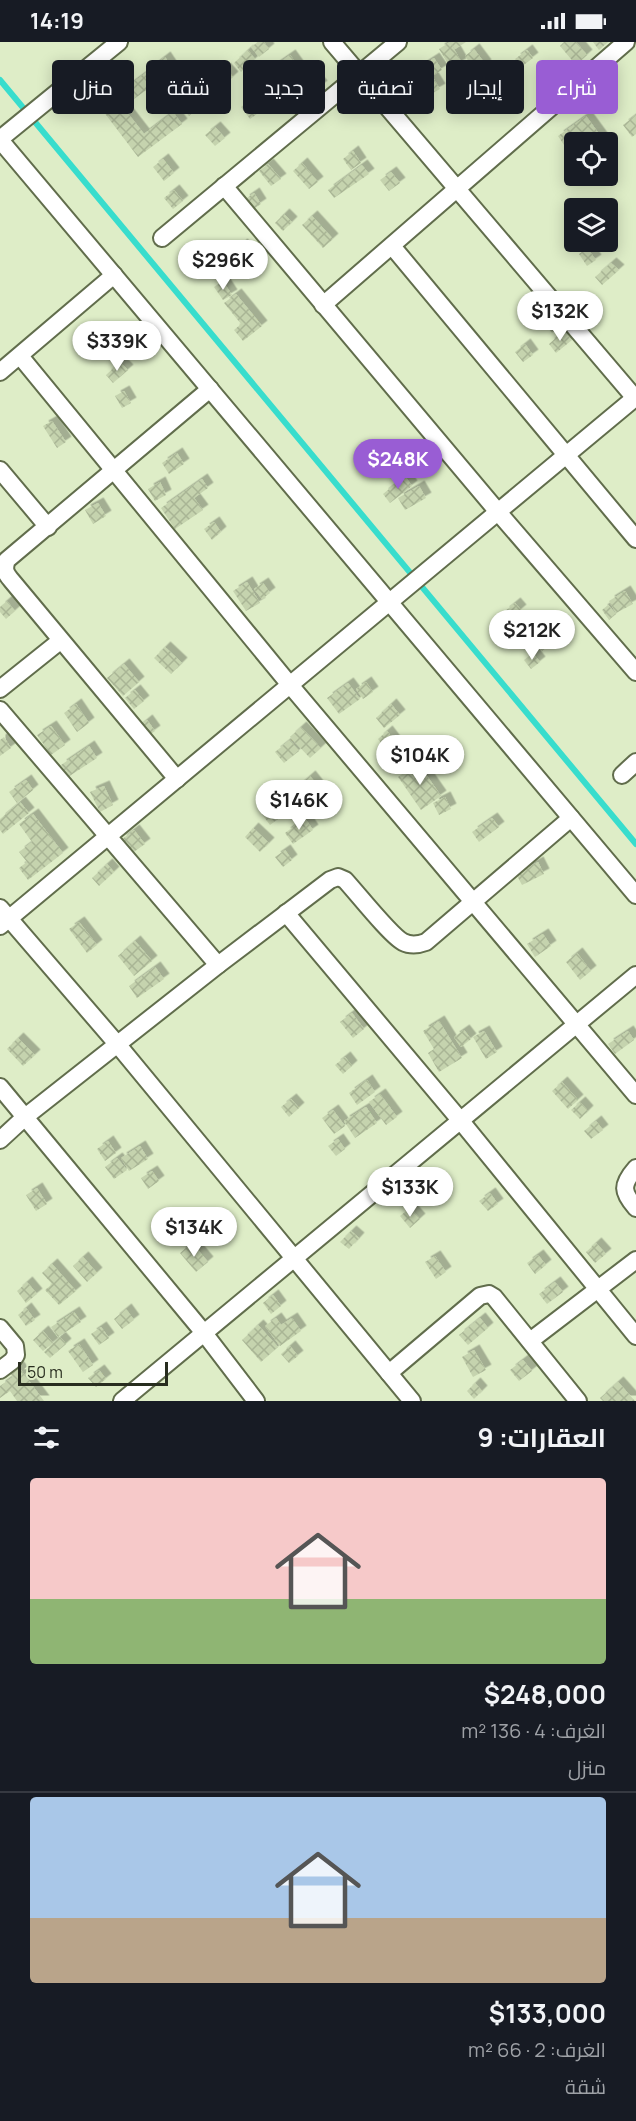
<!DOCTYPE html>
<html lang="ar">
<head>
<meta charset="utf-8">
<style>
	:root { --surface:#171b24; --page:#242831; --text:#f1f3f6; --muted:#9ea1a6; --line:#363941; --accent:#995dd4 }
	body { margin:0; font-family:Manrope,Cairo,sans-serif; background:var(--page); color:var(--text); direction:rtl; height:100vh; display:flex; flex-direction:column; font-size:22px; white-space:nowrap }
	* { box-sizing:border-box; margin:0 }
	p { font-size:20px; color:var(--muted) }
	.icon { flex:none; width:33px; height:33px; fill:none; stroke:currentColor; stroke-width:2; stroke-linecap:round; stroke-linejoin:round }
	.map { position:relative; height:1359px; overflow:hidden; direction:ltr }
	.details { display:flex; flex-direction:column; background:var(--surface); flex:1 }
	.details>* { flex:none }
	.guide { position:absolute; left:18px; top:18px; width:600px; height:54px; direction:rtl; display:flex; gap:12px }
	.controls { position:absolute; left:564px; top:90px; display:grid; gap:12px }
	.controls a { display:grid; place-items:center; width:54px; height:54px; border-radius:6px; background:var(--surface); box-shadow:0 3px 15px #0003; font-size:30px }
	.scale { position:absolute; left:18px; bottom:15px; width:150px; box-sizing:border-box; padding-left:6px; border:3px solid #282d1f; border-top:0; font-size:16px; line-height:21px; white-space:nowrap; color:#282d1f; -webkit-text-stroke:4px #deedc7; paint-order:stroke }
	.price { position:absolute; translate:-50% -51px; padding:0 14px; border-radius:21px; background:#fff; color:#222; font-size:20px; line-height:39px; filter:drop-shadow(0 2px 3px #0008) }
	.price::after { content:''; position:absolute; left:50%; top:36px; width:18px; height:14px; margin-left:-9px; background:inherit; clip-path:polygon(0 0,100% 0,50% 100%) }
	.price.active { background:var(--accent); color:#fff }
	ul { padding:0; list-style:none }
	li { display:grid; align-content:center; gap:12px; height:318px; padding:0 30px }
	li+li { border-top:2px solid var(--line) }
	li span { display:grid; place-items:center; height:186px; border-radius:6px; color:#555 }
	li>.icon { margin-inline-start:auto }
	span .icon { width:108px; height:108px; fill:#fffc; stroke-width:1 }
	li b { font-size:26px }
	h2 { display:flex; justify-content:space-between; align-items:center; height:72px; padding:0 30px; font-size:26px }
	.pill { padding:0 21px; border-radius:6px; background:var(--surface); box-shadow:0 3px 15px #0003; font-size:21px; line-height:54px }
	.pill.active { background:var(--accent); color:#fff }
	.status { display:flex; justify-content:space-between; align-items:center; height:42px; padding:0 30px; background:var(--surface); direction:ltr }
	.status svg { height:16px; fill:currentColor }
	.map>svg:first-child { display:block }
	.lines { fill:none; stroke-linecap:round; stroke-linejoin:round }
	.stream { stroke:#38ddcd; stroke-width:6 }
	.building { fill:url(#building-cross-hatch); filter:url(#shadow) }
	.minor-casing { stroke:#616d4c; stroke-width:20 }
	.minor { stroke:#fff; stroke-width:16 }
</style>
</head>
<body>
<div class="status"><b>14:19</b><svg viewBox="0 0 49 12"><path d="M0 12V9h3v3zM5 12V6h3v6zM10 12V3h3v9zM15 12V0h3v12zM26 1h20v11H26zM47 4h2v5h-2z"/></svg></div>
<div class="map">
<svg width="636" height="1359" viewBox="0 0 636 1359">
	<defs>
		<pattern id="building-cross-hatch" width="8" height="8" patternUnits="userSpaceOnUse" patternTransform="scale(1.5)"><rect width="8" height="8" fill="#c5d3ae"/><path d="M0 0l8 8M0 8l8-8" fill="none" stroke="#a9b595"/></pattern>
		<filter id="shadow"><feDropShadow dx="5.5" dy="-5.5" stdDeviation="0" flood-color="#0004"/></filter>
	</defs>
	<rect width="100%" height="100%" fill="#deedc7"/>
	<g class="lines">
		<!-- stream -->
		<path class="stream" d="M0 38 636 802"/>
	</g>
	<!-- building -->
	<g class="building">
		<path d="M258 0H264L269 7 259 15 251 5Z"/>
		<path d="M450 0H466L455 7Z"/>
		<path d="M450 0 462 21 451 27 439 7Z"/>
		<path d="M564 0H576L587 13 576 23 560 4Z"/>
		<path d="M593 0H608L599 8Z"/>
		<path d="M474 7 486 23 476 30 465 14Z"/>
		<path d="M248 8 255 17 241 30 234 21Z"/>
		<path d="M527 8 533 16 521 25 515 17Z"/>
		<path d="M290 13 298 24 278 38 270 27Z"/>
		<path d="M165 15 173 27 160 37 152 25Z"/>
		<path d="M434 16 442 28 432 34 440 47 426 55 411 31Z"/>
		<path d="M461 24 470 37 458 45 449 33Z"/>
		<path d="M225 26 233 35 189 74 181 65Z"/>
		<path d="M265 26 273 38 263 45 275 63 264 71 244 41Z"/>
		<path d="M151 27 160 38 123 65 144 92 173 70 182 82 138 115 100 65Z"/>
		<path d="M173 31 181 41 170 49 162 39Z"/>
		<path d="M313 33 322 44 312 52 303 41Z"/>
		<path d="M252 57 261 69 250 77 241 65Z"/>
		<path d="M636 73V92L632 95 623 83Z"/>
		<path d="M586 74 605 100H584L580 96 566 106 558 94Z"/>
		<path d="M215 85 225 96 215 104 205 93Z"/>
		<path d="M353 109 361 121 351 128 343 117Z"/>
		<path d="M163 117 174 131 164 139 153 125Z"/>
		<path d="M302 121 318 140 309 147 293 129Z"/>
		<path d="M268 122 281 137 271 144 259 129Z"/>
		<path d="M362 123 369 132 334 156 328 148Z"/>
		<path d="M391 130 400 141 389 149 380 138Z"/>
		<path d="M174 148 183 159 173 167 164 156Z"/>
		<path d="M254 151 261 162 252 168 244 158Z"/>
		<path d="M284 172 292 180 283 189 275 181Z"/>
		<path d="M312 174 333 197 323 206 302 183Z"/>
		<path d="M242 202 252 213 237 226 228 216Z"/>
		<path d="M587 206 596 218 587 224 579 212Z"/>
		<path d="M611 221 619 228 602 243 595 235Z"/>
		<path d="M223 239 232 253 223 258 214 245Z"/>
		<path d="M236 252 262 284 243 299 234 288 241 282 224 261Z"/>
		<path d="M528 255 536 265 527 273 519 263Z"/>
		<path d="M553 272 562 284 552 291 543 280Z"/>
		<path d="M564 289 572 298 556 311 549 302Z"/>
		<path d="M525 302 533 313 523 320 515 310Z"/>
		<path d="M120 320 128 328 113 341 106 333Z"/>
		<path d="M124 349 131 361 122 366 115 354Z"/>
		<path d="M52 379 66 400 57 406 43 384Z"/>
		<path d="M177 411 184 422 169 432 162 421Z"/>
		<path d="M405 434 412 444 390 461 383 452Z"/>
		<path d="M202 437 208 446 194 456 203 468 175 487 161 466Z"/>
		<path d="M160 440 166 453 155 459 148 447Z"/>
		<path d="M419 444 426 456 405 468 398 456Z"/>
		<path d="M98 461 106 474 93 482 85 468Z"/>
		<path d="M214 480 221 490 212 498 204 487Z"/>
		<path d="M247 540 260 561 246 569 233 549Z"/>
		<path d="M263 541 270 551 262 557 254 547Z"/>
		<path d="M625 549 633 562 616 571 609 559Z"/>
		<path d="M7 559 15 569 6 577 0 570V565Z"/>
		<path d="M515 561 521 568 510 577 504 570Z"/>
		<path d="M608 563 616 572 609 578 602 568Z"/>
		<path d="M535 583 550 602 542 609 526 589Z"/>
		<path d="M165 605 182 621 171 632 154 616Z"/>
		<path d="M533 611 540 620 531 627 524 618Z"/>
		<path d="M124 622 139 640 123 654 107 636Z"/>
		<path d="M366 640 373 650 363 657 356 647Z"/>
		<path d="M348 641 360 657 339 672 327 656Z"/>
		<path d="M135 648 144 659 134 667 125 656Z"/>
		<path d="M76 662 89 681 77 690 64 671Z"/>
		<path d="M391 662 400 673 384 686 376 676Z"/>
		<path d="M147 678 155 689 144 697 136 687Z"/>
		<path d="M51 684 65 703 51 713 37 693Z"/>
		<path d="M301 685 321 706 310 716 290 695Z"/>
		<path d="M387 689 397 702 388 710 378 697Z"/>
		<path d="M4 695 11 706 0 714V698Z"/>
		<path d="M290 698 299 709 284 721 275 710Z"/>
		<path d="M89 704 97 716 68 735 61 723Z"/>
		<path d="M418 721 441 754 421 768 398 735Z"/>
		<path d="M310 734 318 744 304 755 315 768 306 776 287 754Z"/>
		<path d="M26 738 33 748 17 761 9 750Z"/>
		<path d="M104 744 113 763 100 770 90 750Z"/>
		<path d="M328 755 336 765 326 773 317 762Z"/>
		<path d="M445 755 451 767 439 773 433 761Z"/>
		<path d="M20 760 29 771 3 792 0 788V777Z"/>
		<path d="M277 760 285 772 270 783 261 771Z"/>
		<path d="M33 772 63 811 28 838 19 826 27 820 19 810 32 800 19 782Z"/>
		<path d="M305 776 313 788 293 802 285 791Z"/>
		<path d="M492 776 499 785 479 800 472 790Z"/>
		<path d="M253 786 269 801 260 810 245 795Z"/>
		<path d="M134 788 145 802 131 812 121 798Z"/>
		<path d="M285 808 292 818 283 825 275 815Z"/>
		<path d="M538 820 544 832 522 843 516 832Z"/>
		<path d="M107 822 114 830 99 844 92 836Z"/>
		<path d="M79 880 97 903 87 911 69 887Z"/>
		<path d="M543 892 551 904 535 915 527 902Z"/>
		<path d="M135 899 152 919 134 934 118 914Z"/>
		<path d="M577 911 591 929 580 938 566 920Z"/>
		<path d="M155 925 164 937 137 956 129 944Z"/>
		<path d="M352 971 364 987 353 996 340 980Z"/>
		<path d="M439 979 462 1016 439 1030 428 1011 434 1007 423 989Z"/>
		<path d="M464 988 471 997 461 1005 454 995Z"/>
		<path d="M484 989 497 1010 486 1017 473 995Z"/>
		<path d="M628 989 634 998 615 1012 608 1002Z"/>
		<path d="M18 996 35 1013 23 1024 7 1007Z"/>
		<path d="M345 1015 352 1024 343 1032 335 1023Z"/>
		<path d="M367 1038 375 1050 357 1063 349 1051Z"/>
		<path d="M562 1040 578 1058 568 1067 552 1049Z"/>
		<path d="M380 1052 397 1075 386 1083 369 1060Z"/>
		<path d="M291 1057 299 1066 289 1075 281 1065Z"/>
		<path d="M580 1060 588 1069 580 1077 571 1068Z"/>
		<path d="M366 1065 377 1081 355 1096 344 1079Z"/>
		<path d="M333 1068 345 1084 334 1092 322 1076Z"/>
		<path d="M596 1079 603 1088 591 1097 584 1089Z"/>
		<path d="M338 1097 345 1107 336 1114 328 1104Z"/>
		<path d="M108 1099 116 1111 105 1119 97 1107Z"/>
		<path d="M140 1104 148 1117 129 1129 121 1116Z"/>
		<path d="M117 1116 127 1128 114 1137 105 1125Z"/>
		<path d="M152 1129 159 1139 148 1147 141 1136Z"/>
		<path d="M37 1146 47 1162 36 1169 26 1153Z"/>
		<path d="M490 1151 498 1162 488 1169 479 1159Z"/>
		<path d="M410 1166 420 1177 410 1186 400 1174Z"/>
		<path d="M351 1189 359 1196 349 1207 340 1200Z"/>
		<path d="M192 1201 208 1220 196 1230 180 1211Z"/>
		<path d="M596 1201 606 1212 595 1221 586 1210Z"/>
		<path d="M538 1213 546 1223 535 1232 527 1221Z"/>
		<path d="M435 1214 446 1230 436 1237 425 1220Z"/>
		<path d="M83 1215 97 1231 87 1240 73 1224Z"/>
		<path d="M52 1222 76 1249 59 1263 45 1248 52 1242 42 1231Z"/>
		<path d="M27 1240 37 1252 26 1261 17 1249Z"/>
		<path d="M555 1240 563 1250 547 1262 539 1252Z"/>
		<path d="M273 1253 281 1264 271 1272 263 1261Z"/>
		<path d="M26 1266 35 1278 26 1284 18 1273Z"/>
		<path d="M126 1267 134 1278 122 1287 114 1277Z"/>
		<path d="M74 1270 81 1280 58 1295 51 1285Z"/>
		<path d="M276 1276 281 1283 292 1276 301 1289 280 1304 265 1284Z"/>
		<path d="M480 1276 488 1286 468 1303 459 1293Z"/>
		<path d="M258 1283 278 1305 261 1320 242 1298Z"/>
		<path d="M101 1285 109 1296 99 1303 91 1292Z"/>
		<path d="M43 1289 53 1301 43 1309 33 1298Z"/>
		<path d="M60 1295 66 1302 50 1316 44 1310Z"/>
		<path d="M79 1302 93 1323 83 1330 68 1309Z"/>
		<path d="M290 1304 298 1314 289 1321 281 1312Z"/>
		<path d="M474 1308 486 1328 473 1335 462 1315Z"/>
		<path d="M523 1318 532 1329 519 1339 510 1328Z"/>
		<path d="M14 1319 44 1359H17L10 1349 0 1356V1344L13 1335 6 1325Z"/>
		<path d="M99 1328 106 1337 96 1345 88 1336Z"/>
		<path d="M618 1340 635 1359H603L600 1356Z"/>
		<path d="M475 1341 482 1349 474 1357 467 1349Z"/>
	</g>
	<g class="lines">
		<defs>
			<g id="minor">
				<path d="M332 0 635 356"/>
				<path d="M0 97 119 0"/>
				<path d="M0 98 636 853"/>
				<path d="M224 144 498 470 636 630"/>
				<path d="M162 196 398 0"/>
				<path d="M392 204 636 497"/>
				<path d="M323 263 626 0"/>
				<path d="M20 314 290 643 636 1053"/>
				<path d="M0 330 114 233"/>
				<path d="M0 428 48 485"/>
				<path d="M0 647 60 599"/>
				<path d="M0 668 218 923"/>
				<path d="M622 733 636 720"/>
				<path d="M177 737 12 539C6 532 3 528 7 518L210 347"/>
				<path d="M0 866 118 1003 412 1359"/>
				<path d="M286 871 460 1078 636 1294"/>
				<path d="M0 884 636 355"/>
				<path d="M0 1045 204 1291 256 1359"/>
				<path d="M0 1098 25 1075 218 923 330 838 338 835 345 838C357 851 391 894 403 900 411 904 418 903 426 900L571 776"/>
				<path d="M636 1126C621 1143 622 1150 636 1166"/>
				<path d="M0 1286 15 1304 16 1313 12 1319 0 1328"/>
				<path d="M530 1299 636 1218"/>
				<path d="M389 1331 480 1254 489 1252 494 1255 578 1359"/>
				<path d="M122 1359 636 933"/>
			</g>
		</defs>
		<!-- minor casing -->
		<use href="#minor" class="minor-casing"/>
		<!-- minor -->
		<use href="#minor" class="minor"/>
	</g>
</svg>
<div class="controls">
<a><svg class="icon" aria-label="locate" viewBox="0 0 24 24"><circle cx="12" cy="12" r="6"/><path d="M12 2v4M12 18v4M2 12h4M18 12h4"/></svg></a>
<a><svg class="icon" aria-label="layers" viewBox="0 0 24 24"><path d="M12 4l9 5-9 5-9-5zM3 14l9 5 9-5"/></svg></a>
</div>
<div class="scale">50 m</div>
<b class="price" style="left:223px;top:249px">$296K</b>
<b class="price" style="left:560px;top:300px">$132K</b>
<b class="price" style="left:117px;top:330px">$339K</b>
<b class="price active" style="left:398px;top:448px">$248K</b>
<b class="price" style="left:532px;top:619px">$212K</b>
<b class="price" style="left:420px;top:744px">$104K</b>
<b class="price" style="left:299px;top:789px">$146K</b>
<b class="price" style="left:410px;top:1176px">$133K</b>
<b class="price" style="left:194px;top:1216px">$134K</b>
<div class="guide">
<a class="pill active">شراء</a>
<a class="pill">إيجار</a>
<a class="pill">تصفية</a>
<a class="pill">جديد</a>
<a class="pill">شقة</a>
<a class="pill">منزل</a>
</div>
</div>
<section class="details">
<h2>العقارات: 9<svg class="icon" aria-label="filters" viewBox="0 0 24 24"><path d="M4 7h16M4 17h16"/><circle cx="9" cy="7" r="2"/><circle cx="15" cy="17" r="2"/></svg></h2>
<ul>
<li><span style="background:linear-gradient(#f6c9c9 65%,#8fb573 0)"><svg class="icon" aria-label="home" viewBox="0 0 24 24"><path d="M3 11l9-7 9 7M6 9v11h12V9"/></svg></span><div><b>$248,000</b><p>الغرف: 4 · 136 m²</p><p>منزل</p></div></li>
<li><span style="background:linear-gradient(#a9c7e8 65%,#b9a48a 0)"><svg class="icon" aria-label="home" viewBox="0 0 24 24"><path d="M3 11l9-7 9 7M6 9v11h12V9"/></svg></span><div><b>$133,000</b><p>الغرف: 2 · 66 m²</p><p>شقة</p></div></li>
</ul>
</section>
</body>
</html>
